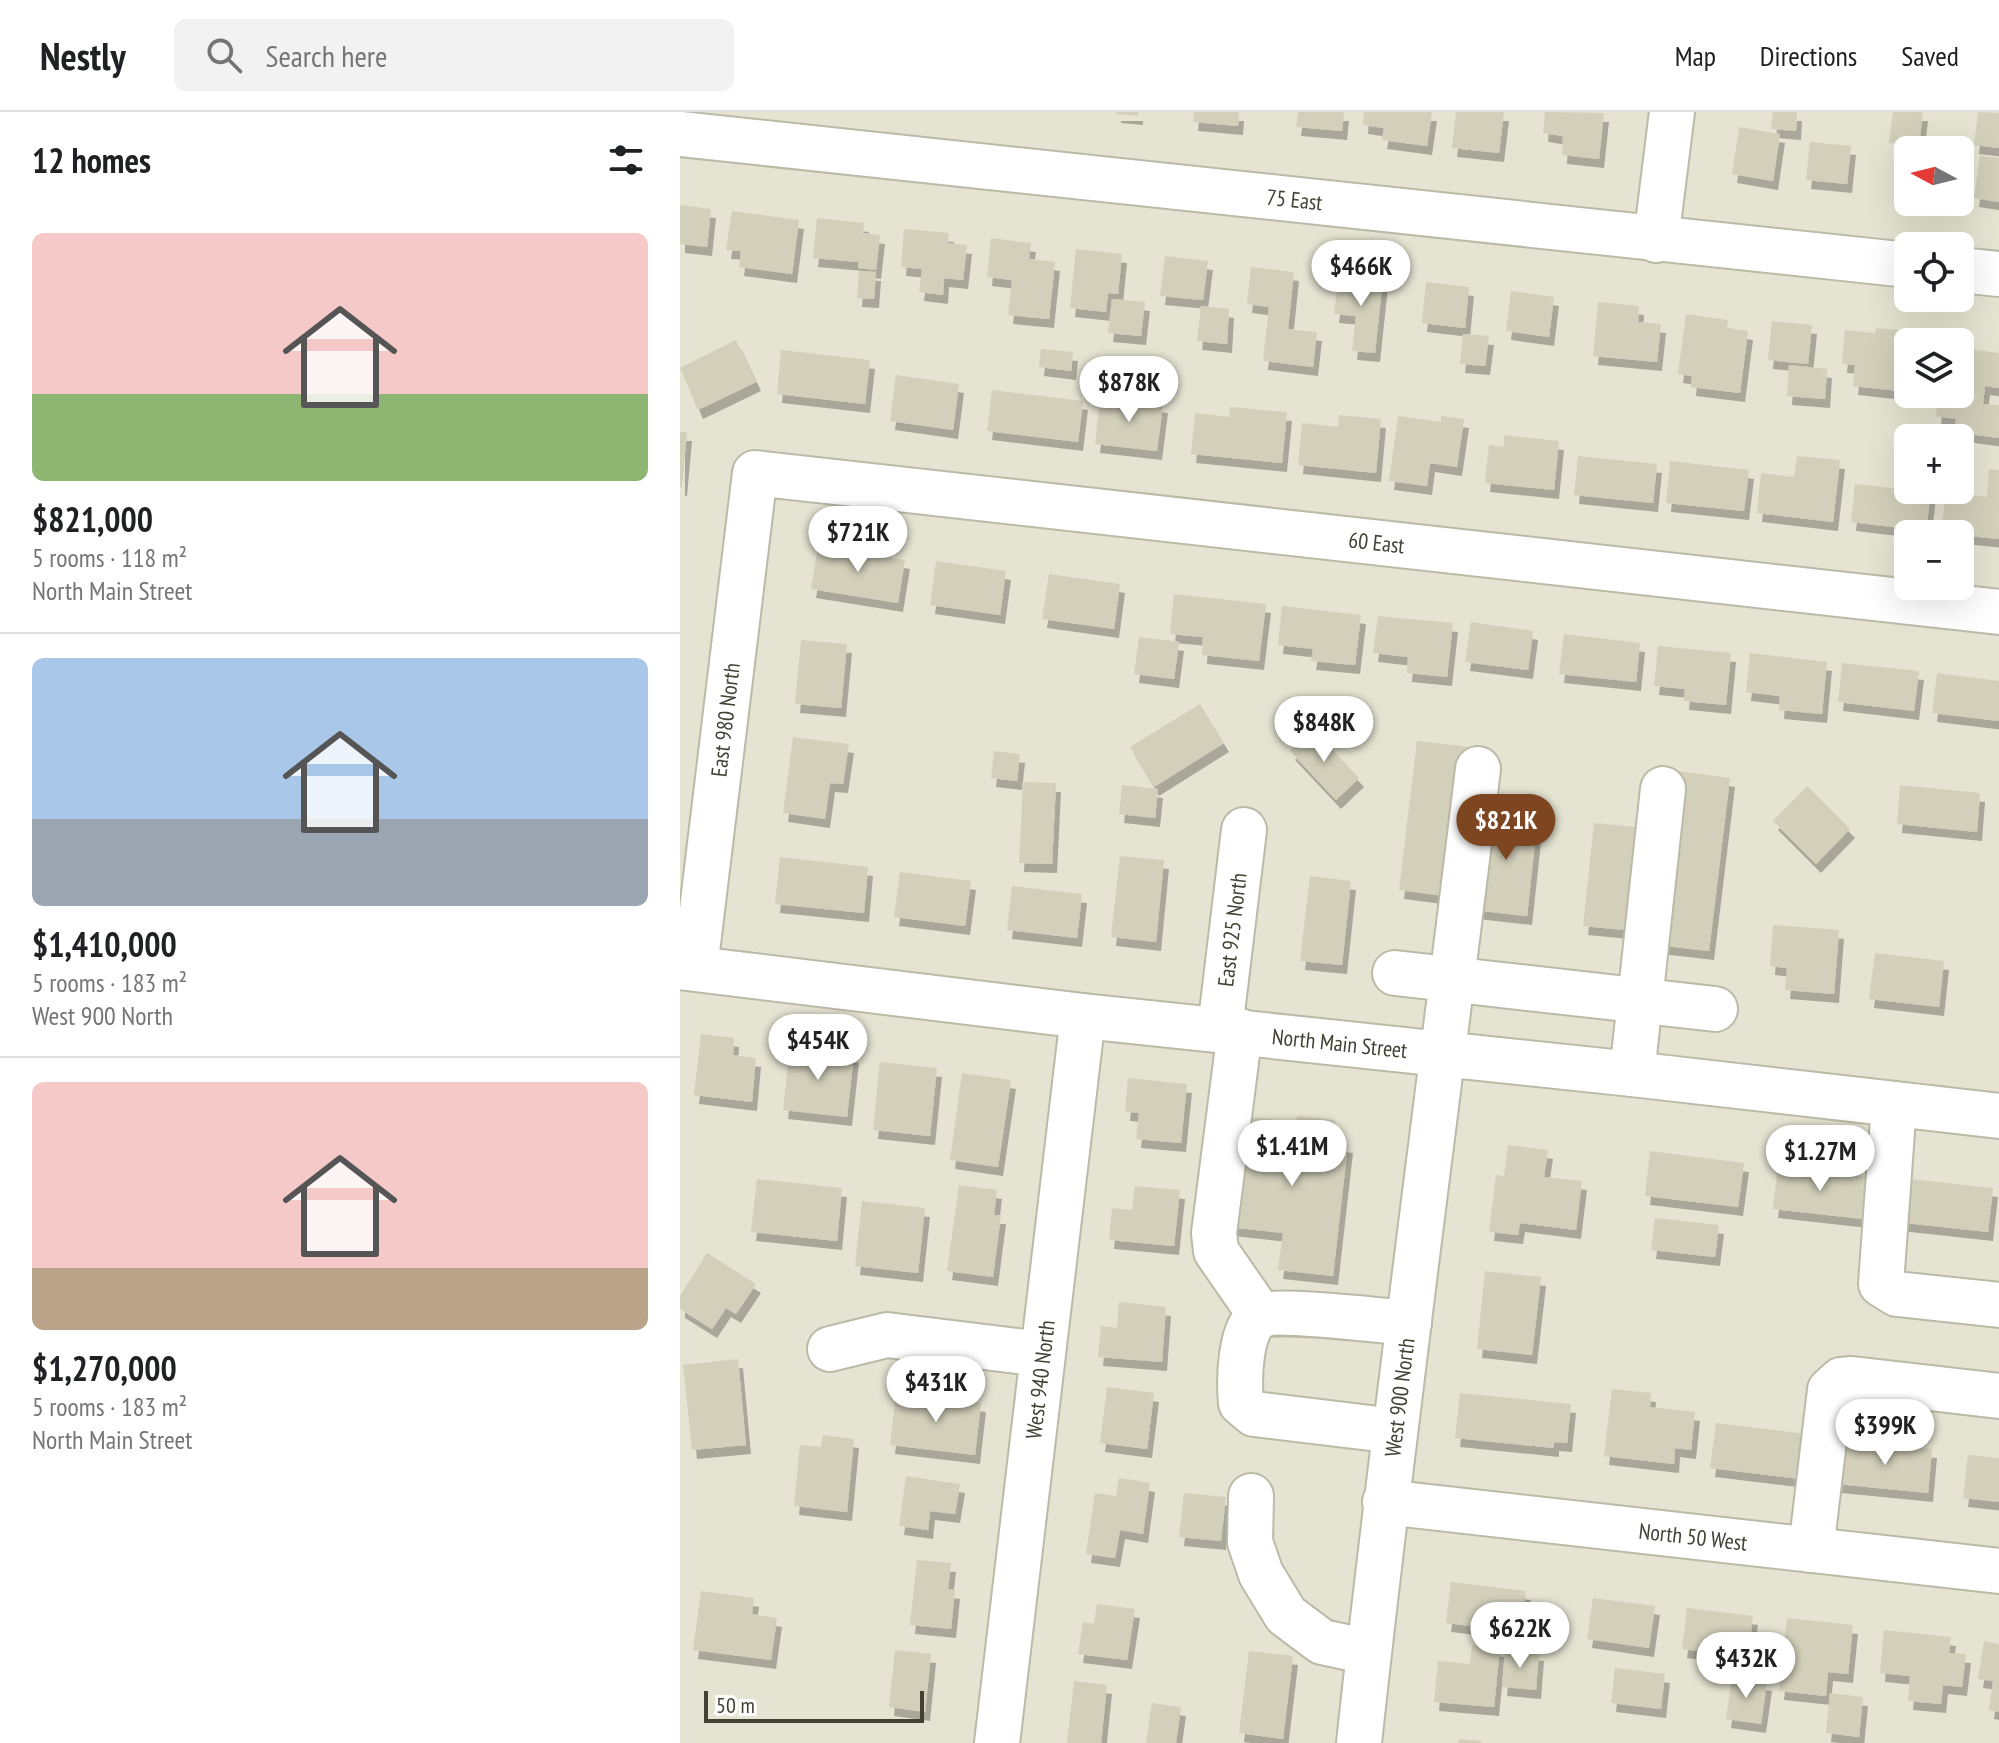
<!DOCTYPE html>
<html lang="en">
<head>
<meta charset="utf-8">
<style>
	:root { --surface:#fff; --page:#f2f2f2; --text:#202124; --muted:#757577; --line:#e0e0e0; --accent:#7e4620 }
	body { margin:0; font-family:"PT Sans Narrow",sans-serif; background:var(--page); color:var(--text); height:100vh; display:flex; flex-direction:column; font-size:30px; white-space:nowrap }
	* { box-sizing:border-box; margin:0 }
	p { font-size:26px; color:var(--muted) }
	.icon { flex:none; width:44px; height:44px; fill:none; stroke:currentColor; stroke-width:2; stroke-linecap:round; stroke-linejoin:round }
	.map { position:relative; flex:1; overflow:hidden }
	.details { display:flex; flex-direction:column; background:var(--surface); width:680px }
	.details>* { flex:none }
	.needle { width:52px; rotate:277deg }
	.fabs { position:absolute; left:1214px; top:24px; display:grid; gap:16px }
	.fabs a { display:grid; place-items:center; width:80px; height:80px; border-radius:12px; background:var(--surface); box-shadow:0 8px 32px #0002; font-size:40px }
	.scale { position:absolute; left:24px; bottom:20px; width:220px; box-sizing:border-box; padding-left:8px; border:4px solid #434134; border-top:0; font-size:22px; line-height:28px; white-space:nowrap; color:#434134; -webkit-text-stroke:6px #fff; paint-order:stroke }
	.price { position:absolute; translate:-50% -68px; padding:0 18px; border-radius:28px; background:#fff; color:#222; font-size:26px; line-height:52px; filter:drop-shadow(0 2px 4px #0008) }
	.price::after { content:''; position:absolute; left:50%; top:48px; width:24px; height:18px; margin-left:-12px; background:inherit; clip-path:polygon(0 0,100% 0,50% 100%) }
	.price.active { background:var(--accent); color:#fff }
	ul { padding:0; list-style:none }
	li { display:grid; align-content:center; gap:16px; height:424px; padding:0 32px }
	li+li { border-top:2px solid var(--line) }
	li span { display:grid; place-items:center; height:248px; border-radius:12px; color:#555 }
	li>.icon { margin-inline-start:auto }
	span .icon { width:144px; height:144px; fill:#fffc; stroke-width:1 }
	li b { font-size:34px }
	h2 { display:flex; justify-content:space-between; align-items:center; height:96px; padding:0 32px; font-size:34px }
	header { display:flex; align-items:center; gap:48px; box-sizing:border-box; height:112px; padding:0 40px; background:var(--surface); border-bottom:2px solid var(--line) }
	header strong { font-size:38px }
	nav { display:flex; gap:44px; margin-inline-start:auto; font-size:28px }
	.search { width:560px; height:72px; background:var(--page); display:flex; align-items:center; gap:20px; box-sizing:border-box; padding:0 28px; border-radius:12px; color:var(--muted); font-size:30px }
	main { display:flex; flex:1; min-height:0 }
	.map>svg:first-child { display:block }
	.residential { fill:#e5e4d2; fill-rule:evenodd }
	.building { fill:#d2cfba; filter:url(#shadow) }
	.lines { fill:none; stroke-linecap:round; stroke-linejoin:round }
	.minor-casing { stroke:#bcbaa7; stroke-width:48 }
	.minor { stroke:#fff; stroke-width:44 }
	.labels { text-anchor:middle; dominant-baseline:central; stroke-width:8; stroke-linejoin:round; paint-order:stroke }
	.street-label { font-size:22px; fill:#434134; stroke:#fff }
</style>
</head>
<body>
<header>
<strong>Nestly</strong>
<div class="search"><svg class="icon" aria-label="search" viewBox="0 0 24 24"><circle cx="10" cy="10" r="6"/><path d="M15 15l6 6"/></svg>Search here</div>
<nav><a>Map</a><a>Directions</a><a>Saved</a></nav>
</header>
<main>
<section class="details">
<h2>12 homes<svg class="icon" aria-label="filters" viewBox="0 0 24 24"><path d="M4 7h16M4 17h16"/><circle cx="9" cy="7" r="2"/><circle cx="15" cy="17" r="2"/></svg></h2>
<ul>
<li><span style="background:linear-gradient(#f6c9c9 65%,#8fb573 0)"><svg class="icon" aria-label="home" viewBox="0 0 24 24"><path d="M3 11l9-7 9 7M6 9v11h12V9"/></svg></span><div><b>$821,000</b><p>5 rooms · 118 m²</p><p>North Main Street</p></div></li>
<li><span style="background:linear-gradient(#a9c7e8 65%,#9aa5b1 0)"><svg class="icon" aria-label="home" viewBox="0 0 24 24"><path d="M3 11l9-7 9 7M6 9v11h12V9"/></svg></span><div><b>$1,410,000</b><p>5 rooms · 183 m²</p><p>West 900 North</p></div></li>
<li><span style="background:linear-gradient(#f6c9c9 75%,#b9a48a 0)"><svg class="icon" aria-label="home" viewBox="0 0 24 24"><path d="M3 11l9-7 9 7M6 9v11h12V9"/></svg></span><div><b>$1,270,000</b><p>5 rooms · 183 m²</p><p>North Main Street</p></div></li>
</ul>
</section>
<div class="map">
<svg width="1319" height="1631" viewBox="0 0 1319 1631">
	<defs>
		<filter id="shadow"><feDropShadow dx="5" dy="9" stdDeviation="0" flood-color="#0004"/></filter>
	</defs>
	<rect width="100%" height="100%" fill="#f1f0e4"/>
	<!-- residential -->
	<path class="residential" d="M0 0H1319V1631H0ZM1228 38H1280V90H1228ZM1228 134H1280V186H1228ZM1228 230H1280V282H1228ZM1228 326H1280V378H1228ZM1228 422H1280V474H1228Z"/>
	<!-- building -->
	<g class="building">
		<path d="M436 0H458V4L436 2Z"/>
		<path d="M514 0H559L558 14 513 10Z"/>
		<path d="M618 0H664L662 19 616 15Z"/>
		<path d="M684 0H752L747 34 702 28 704 16 683 13Z"/>
		<path d="M776 0H824L819 41 772 36Z"/>
		<path d="M865 0 924 1 919 47 882 43 883 24 863 21Z"/>
		<path d="M1093 0H1117L1116 19 1091 17Z"/>
		<path d="M1213 0H1243L1240 25 1280 29 1279 38H1237L1238 34 1209 31Z"/>
		<path d="M1298 0 1319 1V36L1294 33Z"/>
		<path d="M1059 15 1100 22 1093 69 1052 62Z"/>
		<path d="M1130 30 1171 34 1167 72 1126 68Z"/>
		<path d="M1300 44 1319 46V90L1294 86Z"/>
		<path d="M0 93 31 97 27 135 0 132Z"/>
		<path d="M52 99 119 108 112 162 59 155 61 139 46 138Z"/>
		<path d="M137 106 184 111 183 121 200 123 196 158 178 156 179 150 133 146Z"/>
		<path d="M224 117 269 121 268 131 287 133 283 168 264 166 263 183 239 180 242 157 221 155Z"/>
		<path d="M311 126 351 131 349 147 375 150 369 207 328 203 332 168 307 165Z"/>
		<path d="M396 137 442 142 438 182 428 181 426 200 390 196Z"/>
		<path d="M485 144 528 149 523 188 480 184Z"/>
		<path d="M571 155 614 160 608 217 637 220 633 255 583 249 589 195 567 192Z"/>
		<path d="M179 159 196 160 194 187 177 186Z"/>
		<path d="M659 161 703 166 695 241 672 239 676 204 654 202Z"/>
		<path d="M746 170 789 175 785 216 742 211Z"/>
		<path d="M831 179 874 185 869 225 826 219Z"/>
		<path d="M432 187 465 190 461 224 428 221Z"/>
		<path d="M918 190 959 194 958 210 981 212 977 250 913 244Z"/>
		<path d="M521 194 549 197 547 232 517 229Z"/>
		<path d="M1006 202 1048 208 1047 216 1068 219 1060 281 1011 275 1012 264 998 262Z"/>
		<path d="M1092 209 1132 213 1128 252 1088 248Z"/>
		<path d="M1196 216 1219 218V229L1228 230V280L1173 274 1175 253 1162 252 1165 218 1195 221Z"/>
		<path d="M783 222 809 224 805 254 780 252Z"/>
		<path d="M56 228 76 270 18 298 0 256Z"/>
		<path d="M1280 236 1319 241V276L1305 274 1303 292 1319 293V326L1275 320 1276 307 1256 304 1258 282H1280Z"/>
		<path d="M361 237 393 240 391 259 359 255Z"/>
		<path d="M101 238 190 248 185 292 97 282Z"/>
		<path d="M1109 253 1147 257 1145 287 1107 284Z"/>
		<path d="M216 263 279 272 273 318 210 309Z"/>
		<path d="M312 278 403 289 398 330 307 319Z"/>
		<path d="M420 285 483 292 477 339 415 332Z"/>
		<path d="M550 295 607 300 602 351 511 342 515 301 549 305Z"/>
		<path d="M659 303 701 307 696 361 618 353 622 311 658 315Z"/>
		<path d="M718 304 761 310V304L784 307 777 355 750 351 747 374 709 369Z"/>
		<path d="M0 320H7L2 375H0Z"/>
		<path d="M824 323 879 329 874 378 805 371 809 333 824 335Z"/>
		<path d="M898 344 977 352 973 391 894 383Z"/>
		<path d="M1117 344 1160 348 1153 410 1077 401 1081 361 1114 365Z"/>
		<path d="M990 349 1069 358 1064 399 986 391Z"/>
		<path d="M1309 357 1319 358V427L1261 421 1266 381 1307 385Z"/>
		<path d="M1222 368H1228V378H1251L1246 419 1171 410 1175 372 1221 377Z"/>
		<path d="M138 434 225 448 218 491 131 477Z"/>
		<path d="M256 449 326 459 320 503 250 493Z"/>
		<path d="M369 462 440 472 434 517 362 507Z"/>
		<path d="M494 482 586 492 579 549 522 543 523 525 490 522Z"/>
		<path d="M602 494 681 503 675 553 631 549 633 537 598 533Z"/>
		<path d="M698 504 773 511 767 565 727 561 728 545 693 541Z"/>
		<path d="M791 510 853 519 848 558 785 550Z"/>
		<path d="M884 522 960 531 956 570 879 562Z"/>
		<path d="M459 525 499 530 494 567 454 562Z"/>
		<path d="M121 528 167 532 161 596 115 592Z"/>
		<path d="M978 534 1051 541 1046 593 1004 589 1005 577 974 574Z"/>
		<path d="M1070 541 1147 550 1142 602 1099 598 1100 584 1066 580Z"/>
		<path d="M1162 551 1239 559 1234 599 1158 590Z"/>
		<path d="M1257 561 1319 569V609L1252 601Z"/>
		<path d="M520 592 544 631 474 675 450 635Z"/>
		<path d="M633 617 679 666 656 688 610 639Z"/>
		<path d="M113 625 169 632 163 672 150 671 145 707 103 701Z"/>
		<path d="M737 629 790 635 772 785 719 778Z"/>
		<path d="M314 639 340 642 337 669 311 666Z"/>
		<path d="M998 659 1050 666 1029 839 977 833Z"/>
		<path d="M343 670 376 671 372 752 339 751Z"/>
		<path d="M442 673 478 677 475 706 439 702Z"/>
		<path d="M1220 673 1300 681 1297 720 1217 712Z"/>
		<path d="M1127 674 1170 717 1136 752 1093 709Z"/>
		<path d="M804 697 858 703 847 804 793 798Z"/>
		<path d="M914 711 966 716 955 819 903 814Z"/>
		<path d="M440 744 484 748 476 830 431 825Z"/>
		<path d="M100 745 188 755 184 801 95 792Z"/>
		<path d="M220 760 291 769 285 814 214 805Z"/>
		<path d="M630 764 671 769 662 853 620 849Z"/>
		<path d="M332 774 402 782 397 826 327 818Z"/>
		<path d="M1093 813 1159 818 1154 882 1105 878 1107 856 1090 854Z"/>
		<path d="M1195 841 1264 849 1259 895 1189 887Z"/>
		<path d="M21 922 54 926 53 943 76 946 72 990 14 983Z"/>
		<path d="M110 935 174 942 167 1005 103 998Z"/>
		<path d="M200 950 257 956 250 1024 193 1018Z"/>
		<path d="M282 961 331 968 318 1055 270 1048Z"/>
		<path d="M448 966 507 972 501 1031 456 1027 459 1001 445 1000Z"/>
		<path d="M562 1004 616 1010 617 1004 655 1008 652 1030 668 1032 653 1164 598 1158 603 1121 549 1115Z"/>
		<path d="M828 1033 868 1038 864 1065 902 1069 896 1118 840 1111 838 1123 809 1120 816 1063 824 1064Z"/>
		<path d="M970 1039 1064 1051 1058 1095 965 1084Z"/>
		<path d="M1098 1054 1187 1065 1183 1107 1093 1097Z"/>
		<path d="M1220 1066 1313 1076 1308 1120 1216 1110Z"/>
		<path d="M77 1067 162 1076 157 1129 71 1120Z"/>
		<path d="M279 1073 317 1078 314 1103H321L313 1165 267 1159Z"/>
		<path d="M455 1074 500 1078 494 1134 429 1128 432 1096 452 1098Z"/>
		<path d="M182 1089 245 1096 238 1161 175 1154Z"/>
		<path d="M975 1106 1039 1113 1035 1145 971 1138Z"/>
		<path d="M27 1141 76 1172 56 1202 46 1196 32 1217 0 1197V1184Z"/>
		<path d="M805 1159 861 1165 852 1243 797 1237Z"/>
		<path d="M439 1190 486 1195 482 1250 418 1245 421 1214 437 1216Z"/>
		<path d="M58 1247 66 1333 12 1338 3 1253Z"/>
		<path d="M427 1275 474 1281 467 1337 420 1331Z"/>
		<path d="M932 1277 971 1281 970 1295 1015 1300 1011 1338 995 1336 994 1352 924 1344Z"/>
		<path d="M216 1281 301 1291 295 1343 210 1333Z"/>
		<path d="M780 1281 891 1292 887 1331 874 1330V1336L775 1326Z"/>
		<path d="M1036 1311 1126 1322 1121 1367 1030 1356Z"/>
		<path d="M143 1323 174 1327 167 1400 114 1394 120 1333 141 1335Z"/>
		<path d="M1162 1328 1252 1337 1248 1381 1157 1372Z"/>
		<path d="M1288 1343 1319 1346V1390L1283 1386Z"/>
		<path d="M226 1364 280 1372 275 1402 250 1399 248 1418 219 1414Z"/>
		<path d="M439 1366 470 1371 463 1422 440 1418 435 1446 406 1442 415 1381 436 1384Z"/>
		<path d="M504 1381 546 1385 541 1429 499 1425Z"/>
		<path d="M237 1448 271 1451 268 1477 275 1478 271 1517 230 1513Z"/>
		<path d="M771 1470 846 1479 841 1520 766 1511Z"/>
		<path d="M21 1479 74 1486 72 1502 97 1506 91 1548 13 1538Z"/>
		<path d="M913 1486 975 1494 969 1536 907 1527Z"/>
		<path d="M417 1492 455 1497 447 1548 398 1542 403 1510 414 1512Z"/>
		<path d="M1007 1496 1073 1504 1068 1545 1002 1537Z"/>
		<path d="M1107 1506 1173 1513 1168 1562 1148 1560 1146 1584 1099 1579Z"/>
		<path d="M1204 1518 1271 1525 1269 1541 1286 1542 1282 1575 1263 1573 1261 1592 1228 1589 1230 1564 1200 1561Z"/>
		<path d="M1304 1529 1319 1532V1600L1309 1598 1313 1569 1298 1567Z"/>
		<path d="M792 1533 820 1536 814 1595 754 1590 758 1549 790 1552Z"/>
		<path d="M825 1537 859 1540 856 1578 822 1575Z"/>
		<path d="M215 1538 251 1542 245 1600 209 1595Z"/>
		<path d="M569 1539 613 1544 603 1627 559 1621Z"/>
		<path d="M935 1556 985 1562 981 1597 931 1591Z"/>
		<path d="M1052 1565 1087 1570 1081 1612 1046 1607Z"/>
		<path d="M394 1569 427 1573 421 1631H387Z"/>
		<path d="M1150 1581 1183 1585 1179 1625 1146 1621Z"/>
		<path d="M472 1591 501 1595 496 1631H466Z"/>
		<path d="M779 1627 801 1629V1631H778Z"/>
	</g>
	<g class="lines">
		<defs>
			<g id="minor">
				<path id="s1" d="M0 22 1228 153"/>
				<path d="M976 128 992 0"/>
				<path d="M1280 158 1319 162"/>
				<path id="s2" d="M0 855 403 904 952 962 1319 1004"/>
				<path id="s3" d="M15 856 75 361 1319 500"/>
				<path d="M715 861 1035 897"/>
				<path id="s4" d="M540 917 564 718"/>
				<path d="M560 919 534 1121 536 1139 581 1204"/>
				<path d="M952 962 983 677"/>
				<path d="M1214 992 1201 1172 1217 1182 1319 1193"/>
				<path d="M150 1237 207 1223 362 1242"/>
				<path d="M715 1319 574 1302 561 1291C559 1270 559 1215 580 1204 596 1196 705 1209 729 1211"/>
				<path d="M571 1384 570 1430 581 1462 606 1503 642 1530 689 1540"/>
				<path id="s5" d="M705 1390 1319 1459"/>
				<path d="M1131 1438 1150 1278 1161 1268 1172 1267 1319 1284"/>
				<path id="s6" d="M317 1631 403 904"/>
				<path id="s7" d="M679 1631C714 1306 759 982 798 657"/>
			</g>
		</defs>
		<!-- minor casing -->
		<use href="#minor" class="minor-casing"/>
		<!-- minor -->
		<use href="#minor" class="minor"/>
	</g>
	<g class="labels">
		<!-- street labels -->
		<g class="street-label">
			<text stroke="none"><textPath href="#s1" startOffset="618">75 East</textPath></text>
			<text stroke="none"><textPath href="#s3" startOffset="1124">60 East</textPath></text>
			<text stroke="none"><textPath href="#s3" startOffset="250">East 980 North</textPath></text>
			<text stroke="none"><textPath href="#s4" startOffset="100">East 925 North</textPath></text>
			<text stroke="none"><textPath href="#s2" startOffset="664">North Main Street</textPath></text>
			<text stroke="none"><textPath href="#s6" startOffset="366">West 940 North</textPath></text>
			<text stroke="none"><textPath href="#s7" startOffset="348">West 900 North</textPath></text>
			<text stroke="none"><textPath href="#s5" startOffset="310">North 50 West</textPath></text>
		</g>
	</g>
</svg>
<div class="fabs">
<a><svg class="needle" viewBox="-14 -14 28 28"><path d="M0-13l5 13h-10z" fill="#e53935"/><path d="M0 13l5-13h-10z" fill="#757577"/></svg></a>
<a><svg class="icon" aria-label="locate" viewBox="0 0 24 24"><circle cx="12" cy="12" r="6"/><path d="M12 2v4M12 18v4M2 12h4M18 12h4"/></svg></a>
<a><svg class="icon" aria-label="layers" viewBox="0 0 24 24"><path d="M12 4l9 5-9 5-9-5zM3 14l9 5 9-5"/></svg></a>
<a>+</a>
<a>−</a>
</div>
<div class="scale">50 m</div>
<b class="price" style="left:681px;top:196px">$466K</b>
<b class="price" style="left:449px;top:312px">$878K</b>
<b class="price" style="left:178px;top:462px">$721K</b>
<b class="price" style="left:644px;top:652px">$848K</b>
<b class="price active" style="left:826px;top:750px">$821K</b>
<b class="price" style="left:138px;top:970px">$454K</b>
<b class="price" style="left:612px;top:1076px">$1.41M</b>
<b class="price" style="left:1140px;top:1081px">$1.27M</b>
<b class="price" style="left:256px;top:1312px">$431K</b>
<b class="price" style="left:1205px;top:1355px">$399K</b>
<b class="price" style="left:840px;top:1558px">$622K</b>
<b class="price" style="left:1066px;top:1588px">$432K</b>
</div>
</main>
</body>
</html>
